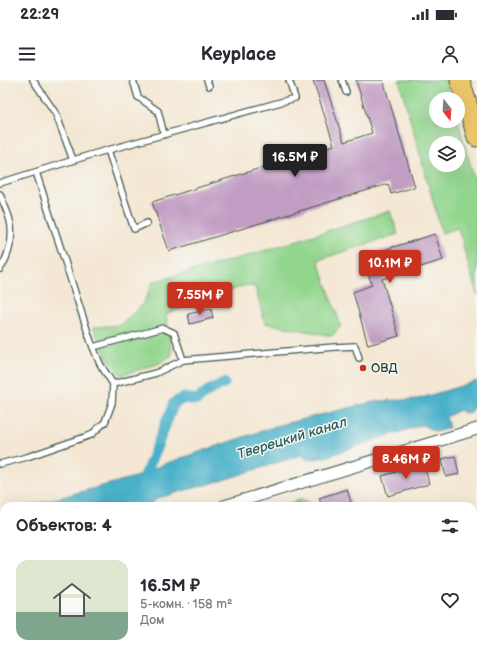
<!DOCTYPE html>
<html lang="ru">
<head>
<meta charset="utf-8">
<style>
	:root { --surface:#fff; --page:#f2f2f3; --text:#2b2b33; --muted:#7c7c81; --line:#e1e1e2; --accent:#c8321e }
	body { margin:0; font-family:"Balsamiq Sans",sans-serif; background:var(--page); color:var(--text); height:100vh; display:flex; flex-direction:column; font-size:15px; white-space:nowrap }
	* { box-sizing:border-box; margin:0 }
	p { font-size:13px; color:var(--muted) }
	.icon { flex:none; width:22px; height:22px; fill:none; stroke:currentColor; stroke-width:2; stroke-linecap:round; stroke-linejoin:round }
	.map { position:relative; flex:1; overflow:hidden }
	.side { position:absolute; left:0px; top:422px; width:477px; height:156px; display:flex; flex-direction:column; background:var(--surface); border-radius:12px 12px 0 0; box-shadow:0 4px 16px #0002 }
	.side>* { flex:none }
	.needle { width:26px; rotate:163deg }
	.tools { position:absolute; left:429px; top:12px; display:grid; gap:8px }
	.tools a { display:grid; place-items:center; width:36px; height:36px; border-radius:50%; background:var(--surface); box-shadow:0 4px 16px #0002; font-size:20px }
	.price { position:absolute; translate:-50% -34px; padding:0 9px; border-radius:4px; background:var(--accent); color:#fff; font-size:13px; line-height:26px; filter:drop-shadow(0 1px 2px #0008) }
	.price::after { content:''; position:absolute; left:50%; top:24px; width:12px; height:9px; margin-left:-6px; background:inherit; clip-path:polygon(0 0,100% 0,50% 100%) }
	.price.current { background:#222; color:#fff }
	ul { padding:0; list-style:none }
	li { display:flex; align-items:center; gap:12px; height:100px; padding:0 16px }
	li+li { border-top:1px solid var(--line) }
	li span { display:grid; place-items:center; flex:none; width:112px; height:80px; border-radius:12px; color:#555 }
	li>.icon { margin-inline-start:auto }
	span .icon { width:48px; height:48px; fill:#fffc; stroke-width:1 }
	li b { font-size:17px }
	h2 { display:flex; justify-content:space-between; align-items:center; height:48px; padding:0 16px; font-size:17px }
	.status { display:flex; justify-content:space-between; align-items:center; height:28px; padding:0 20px; background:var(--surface); direction:ltr }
	.status svg { height:11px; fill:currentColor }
	header { display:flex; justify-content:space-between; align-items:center; height:52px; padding:0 16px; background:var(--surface); font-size:18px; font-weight:700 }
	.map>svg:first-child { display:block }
	.green { fill:#92d58d; stroke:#588960; fill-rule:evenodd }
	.forest { fill:#75b678; stroke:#4a7a56 }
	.water { fill:#4ab1c9; stroke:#34777e }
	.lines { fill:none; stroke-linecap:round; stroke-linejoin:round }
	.canal { stroke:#4ab1c9; stroke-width:11 }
	.building { fill:#c19cc3 }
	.service-casing { stroke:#3f564c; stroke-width:8 }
	.minor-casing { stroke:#3f564c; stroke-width:13 }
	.trunk-casing { stroke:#3f564c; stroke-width:21 }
	.service { stroke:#fff; stroke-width:5.5 }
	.minor { stroke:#fff; stroke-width:11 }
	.trunk { stroke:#ebc669; stroke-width:19 }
	.poi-dot { fill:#c8321e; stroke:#f6f6f2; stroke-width:1.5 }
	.labels { text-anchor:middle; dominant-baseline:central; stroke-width:3; stroke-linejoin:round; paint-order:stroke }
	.poi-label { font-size:13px; fill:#1f3d34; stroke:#f6f6f2; text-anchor:start }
	.water-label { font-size:14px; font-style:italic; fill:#2c6061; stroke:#f6f6f2 }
</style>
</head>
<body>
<div class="status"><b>22:29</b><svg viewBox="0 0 49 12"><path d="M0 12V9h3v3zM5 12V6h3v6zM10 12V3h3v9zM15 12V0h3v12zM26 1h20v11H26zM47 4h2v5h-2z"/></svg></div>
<header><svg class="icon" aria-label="menu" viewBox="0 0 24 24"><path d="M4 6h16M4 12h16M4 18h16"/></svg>Keyplace<svg class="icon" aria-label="person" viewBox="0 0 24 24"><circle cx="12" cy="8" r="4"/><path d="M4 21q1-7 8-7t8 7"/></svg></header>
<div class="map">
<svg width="477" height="578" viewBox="0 0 477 578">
	<rect width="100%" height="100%" fill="#f6f6f2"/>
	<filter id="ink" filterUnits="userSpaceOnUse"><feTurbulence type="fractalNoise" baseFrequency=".025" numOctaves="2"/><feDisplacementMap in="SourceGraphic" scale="8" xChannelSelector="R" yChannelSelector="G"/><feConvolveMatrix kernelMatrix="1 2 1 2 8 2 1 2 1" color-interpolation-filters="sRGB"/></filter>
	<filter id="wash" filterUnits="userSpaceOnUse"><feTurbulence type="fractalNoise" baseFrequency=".012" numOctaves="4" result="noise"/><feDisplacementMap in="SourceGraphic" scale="16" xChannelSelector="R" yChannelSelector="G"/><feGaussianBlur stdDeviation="0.9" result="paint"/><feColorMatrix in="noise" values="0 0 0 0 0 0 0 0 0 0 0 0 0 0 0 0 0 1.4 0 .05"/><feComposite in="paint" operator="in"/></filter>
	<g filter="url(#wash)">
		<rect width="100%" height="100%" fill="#f4e7d3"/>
		<!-- green -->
		<g class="green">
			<path d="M399 0H446L451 19H436V41H458L477 109V215L458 148 442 153ZM436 63H458V85H436Z"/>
			<path d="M390 131 398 154 318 180 341 246 332 256 265 243 255 207 246 205 166 234 172 275 158 284 121 295 106 277 93 247 121 245 143 224 153 202 260 172Z"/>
		</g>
		<!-- forest -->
		<g class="forest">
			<path d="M302 419 313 424V426H281Z"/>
			<path d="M225 574H382L381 578H227Z"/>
		</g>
		<!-- water -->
		<g class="water">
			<path d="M477 301V324L474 325 471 332 464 333 460 330 446 337 449 348 436 352 422 345 381 358 326 377 308 380 301 375 223 400 158 418 148 426H29L135 397 164 384 279 345 377 321 418 319Z"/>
			<path d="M4 433V468L0 471V434Z"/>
		</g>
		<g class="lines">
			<!-- canal -->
			<path class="canal" d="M141 406 174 323 184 318 197 320 208 311 224 303"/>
		</g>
		<g id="blocks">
			<!-- building -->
			<g class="building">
				<path d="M313 0H324L344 62 372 53 356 0H383L415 107 391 114 388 104 169 171 152 122 334 65Z"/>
				<path d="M435 154 443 180 382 199 399 256 368 265 353 212 372 205 362 177Z"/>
				<path d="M211 229 213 238 190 244 188 234Z"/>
				<path d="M455 376 459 394 446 397 442 379Z"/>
				<path d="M424 384 429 404 388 416 382 396Z"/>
				<path d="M347 409 352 426H322L319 418Z"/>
			</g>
		</g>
	</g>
	<g filter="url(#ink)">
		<use href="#blocks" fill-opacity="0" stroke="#3f564c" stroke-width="1"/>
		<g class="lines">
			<defs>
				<g id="service">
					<path d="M33 0 56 34 73 80"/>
					<path d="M133 0 138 17 158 31 164 55"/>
					<path d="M207 0 209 6"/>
					<path d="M342 0 346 12"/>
					<path d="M108 70 134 149 147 143"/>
					<path d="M0 103 90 75 295 18 289 0"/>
					<path d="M0 114C3 123 8 132 10 141 14 156 9 176 0 189"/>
					<path d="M93 267 163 248 174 253 183 280 335 267 355 266 359 278"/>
					<path d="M113 304 156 293 183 280"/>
					<path d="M0 384 27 377 91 355 105 342 112 323 113 304 100 284 91 262 36 92"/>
					<path d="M39 574 45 578"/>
					<path d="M131 574V578"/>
				</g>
				<g id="minor">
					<path d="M224 426 477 349"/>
					<path d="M0 493 4 492"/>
					<path d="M473 568 477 567"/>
					<path d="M432 578 448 574"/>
				</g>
				<path id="trunk" d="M460 0 477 57"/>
			</defs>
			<!-- service casing -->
			<use href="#service" class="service-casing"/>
			<!-- minor casing -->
			<use href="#minor" class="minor-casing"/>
			<!-- trunk casing -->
			<use href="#trunk" class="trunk-casing"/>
			<!-- service -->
			<use href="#service" class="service"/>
			<!-- minor -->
			<use href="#minor" class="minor"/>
			<!-- trunk -->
			<use href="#trunk" class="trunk"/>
		</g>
	</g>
	<!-- markers -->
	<circle class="poi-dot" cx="363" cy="288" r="4"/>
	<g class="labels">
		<!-- poi labels -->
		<g class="poi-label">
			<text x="371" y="288">ОВД</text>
		</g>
		<!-- water labels -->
		<g class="water-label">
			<text transform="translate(292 358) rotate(-17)">Тверецкий канал</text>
		</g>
	</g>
</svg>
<div class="tools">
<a><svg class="needle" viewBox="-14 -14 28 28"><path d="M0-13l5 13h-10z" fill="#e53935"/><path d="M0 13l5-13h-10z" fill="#7c7c81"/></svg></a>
<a><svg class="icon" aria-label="layers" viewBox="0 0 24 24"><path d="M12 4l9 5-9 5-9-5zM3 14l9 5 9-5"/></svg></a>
</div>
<b class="price current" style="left:295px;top:98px">16.5M ₽</b>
<b class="price" style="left:390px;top:204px">10.1M ₽</b>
<b class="price" style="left:200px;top:236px">7.55M ₽</b>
<b class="price" style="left:406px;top:400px">8.46M ₽</b>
<section class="side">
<h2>Объектов: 4<svg class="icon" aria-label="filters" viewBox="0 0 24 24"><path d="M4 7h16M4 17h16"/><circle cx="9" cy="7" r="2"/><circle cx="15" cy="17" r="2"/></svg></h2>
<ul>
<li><span style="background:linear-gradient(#dfe7d0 65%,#7fa58c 0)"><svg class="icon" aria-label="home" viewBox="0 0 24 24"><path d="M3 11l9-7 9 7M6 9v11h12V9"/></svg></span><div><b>16.5M ₽</b><p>5-комн. · 158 m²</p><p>Дом</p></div><svg class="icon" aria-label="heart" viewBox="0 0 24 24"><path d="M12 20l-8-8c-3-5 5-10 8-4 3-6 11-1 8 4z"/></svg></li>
</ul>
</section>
</div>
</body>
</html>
